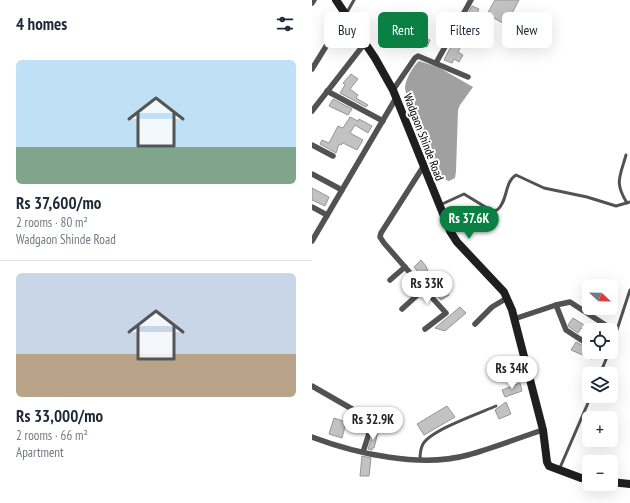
<!DOCTYPE html>
<html lang="en">
<head>
<meta charset="utf-8">
<style>
	:root { --surface:#fff; --page:#f6f6f7; --text:#1f2937; --muted:#747a83; --line:#e0e1e3; --accent:#0b8043 }
	body { margin:0; font-family:"PT Sans Narrow",sans-serif; background:var(--page); color:var(--text); height:100vh; display:flex; flex-direction:column; font-size:15px; white-space:nowrap }
	* { box-sizing:border-box; margin:0 }
	p { font-size:13px; color:var(--muted) }
	.icon { flex:none; width:22px; height:22px; fill:none; stroke:currentColor; stroke-width:2; stroke-linecap:round; stroke-linejoin:round }
	.map { position:relative; flex:1; overflow:hidden }
	.drawer { display:flex; flex-direction:column; background:var(--surface); width:312px }
	.drawer>* { flex:none }
	.banner { position:absolute; left:12px; top:12px; width:246px; height:36px; display:flex; gap:8px }
	.needle { width:26px; rotate:112deg }
	.tools { position:absolute; left:270px; top:279px; display:grid; gap:8px }
	.tools a { display:grid; place-items:center; width:36px; height:36px; border-radius:6px; background:var(--surface); box-shadow:0 4px 16px #0002; font-size:20px }
	.price { position:absolute; translate:-50% -34px; padding:0 9px; border-radius:14px; background:#fff; color:#222; font-size:13px; line-height:26px; filter:drop-shadow(0 1px 2px #0008) }
	.price::after { content:''; position:absolute; left:50%; top:24px; width:12px; height:9px; margin-left:-6px; background:inherit; clip-path:polygon(0 0,100% 0,50% 100%) }
	.price.current { background:var(--accent); color:#fff }
	ul { padding:0; list-style:none }
	li { display:grid; align-content:center; gap:8px; height:212px; padding:0 16px }
	li+li { border-top:1px solid var(--line) }
	li span { display:grid; place-items:center; height:124px; border-radius:6px; color:#555 }
	li>.icon { margin-inline-start:auto }
	span .icon { width:72px; height:72px; fill:#fffc; stroke-width:1 }
	li b { font-size:17px }
	h2 { display:flex; justify-content:space-between; align-items:center; height:48px; padding:0 16px; font-size:17px }
	.tag { padding:0 14px; border-radius:6px; background:var(--surface); box-shadow:0 4px 16px #0002; font-size:14px; line-height:36px }
	.tag.current { background:var(--accent); color:#fff }
	main { display:flex; flex:1; min-height:0 }
	.map>svg:first-child { display:block }
	.water { fill:#a0a0a0 }
	.building { fill:#c2c2c2; stroke:#969696 }
	.lines { fill:none; stroke-linecap:round; stroke-linejoin:round }
	.lane { stroke:#525252; stroke-width:3 }
	.street { stroke:#525252; stroke-width:5.5 }
	.secondary { stroke:#1f1f1f; stroke-width:8 }
	.labels { text-anchor:middle; dominant-baseline:central; stroke-width:4; stroke-linejoin:round; paint-order:stroke }
	.street-label { font-size:12px; fill:#000; stroke:#fff }
</style>
</head>
<body>
<main>
<section class="drawer">
<h2>4 homes<svg class="icon" aria-label="filters" viewBox="0 0 24 24"><path d="M4 7h16M4 17h16"/><circle cx="9" cy="7" r="2"/><circle cx="15" cy="17" r="2"/></svg></h2>
<ul>
<li><span style="background:linear-gradient(#bfe0f5 70%,#7fa58c 0)"><svg class="icon" aria-label="home" viewBox="0 0 24 24"><path d="M3 11l9-7 9 7M6 9v11h12V9"/></svg></span><div><b>Rs 37,600/mo</b><p>2 rooms · 80 m²</p><p>Wadgaon Shinde Road</p></div></li>
<li><span style="background:linear-gradient(#c9d6e8 65%,#b9a48a 0)"><svg class="icon" aria-label="home" viewBox="0 0 24 24"><path d="M3 11l9-7 9 7M6 9v11h12V9"/></svg></span><div><b>Rs 33,000/mo</b><p>2 rooms · 66 m²</p><p>Apartment</p></div></li>
</ul>
</section>
<div class="map">
<svg width="318" height="503" viewBox="0 0 318 503">
	<rect width="100%" height="100%" fill="#fff"/>
	<!-- water -->
	<path class="water" d="M107 61 126 67 161 87 148 105 146 110 144 171 143 178 137 181C123 178 95 104 93 88 93 80 101 66 107 61Z"/>
	<!-- building -->
	<g class="building">
		<path d="M183 0H207L194 25 175 14Z"/>
		<path d="M160 6 167 9 154 37 159 40 156 45 151 42 146 52 151 55 147 62 142 59 140 63 132 60Z"/>
		<path d="M29 30 36 35 29 45 22 41Z"/>
		<path d="M109 36 118 40 115 47 106 44Z"/>
		<path d="M39 74 46 79 38 89 46 95 44 98 56 105 54 107 28 93 33 85 31 83Z"/>
		<path d="M21 99 40 109 36 115 17 106Z"/>
		<path d="M38 117 46 121 47 119 60 126 56 133 43 125 38 133 51 140 45 150 31 143 29 145 27 144 24 153 8 144 10 140 17 143 26 126 31 128Z"/>
		<path d="M0 188 17 197 13 206 0 200Z"/>
		<path d="M109 260 114 266 118 277 120 276 137 295 129 300 122 292 123 289 120 285 118 286 102 267Z"/>
		<path d="M148 307 154 313 133 331 123 328Z"/>
		<path d="M261 318 277 328V334L269 328 266 333 257 327 256 325Z"/>
		<path d="M264 342 277 349V352H285L280 359 259 350Z"/>
		<path d="M208 383 210 391 193 397 190 390Z"/>
		<path d="M194 402 199 414 187 419 183 410Z"/>
		<path d="M135 406 143 417 112 435 105 424Z"/>
		<path d="M22 418 34 422 30 438 17 434Z"/>
		<path d="M62 431 66 432 62 448H60V450L56 449Z"/>
		<path d="M50 456 59 458 57 476H48Z"/>
	</g>
	<g class="lines">
		<!-- lane -->
		<g class="lane">
			<path d="M34 14 42 0"/>
			<path d="M314 155C308 177 302 182 315 203"/>
			<path d="M128 205 152 194 180 211 185 210C196 202 192 182 204 175L232 188 275 197 304 206 318 202"/>
			<path d="M299 348 318 290"/>
			<path d="M288 374 297 352"/>
			<path d="M108 460C108 455 108 449 111 444 119 430 168 413 184 406"/>
			<path d="M247 470 279 396"/>
		</g>
		<!-- street -->
		<g class="street">
			<path d="M0 3 2 0"/>
			<path d="M124 63 159 0"/>
			<path d="M0 69 34 14"/>
			<path d="M81 90 103 58 106 56 156 77"/>
			<path d="M15 91 71 121"/>
			<path d="M0 111 53 43"/>
			<path d="M0 145 21 156"/>
			<path d="M0 174 30 190"/>
			<path d="M0 207 15 215"/>
			<path d="M0 241 84 98"/>
			<path d="M78 280 93 267"/>
			<path d="M112 289 134 313 113 329"/>
			<path d="M244 305 254 330 277 345"/>
			<path d="M90 309 112 289 72 243 68 237 69 233 111 167"/>
			<path d="M202 319 244 305 258 302 295 326"/>
			<path d="M163 324 180 307 195 298"/>
			<path d="M0 386 61 421 51 452"/>
			<path d="M0 437C45 454 109 468 156 455 181 448 206 438 231 430"/>
		</g>
		<!-- secondary -->
		<g class="secondary">
			<path d="M24 0 63 58 81 90 138 231 145 242 192 292 200 310 231 430 235 462 237 466 269 478 277 479"/>
			<path d="M299 482 318 484"/>
		</g>
	</g>
	<g class="labels">
		<!-- street labels -->
		<g class="street-label">
			<text transform="translate(112 137) rotate(69)">Wadgaon Shinde Road</text>
		</g>
	</g>
</svg>
<div class="tools">
<a><svg class="needle" viewBox="-14 -14 28 28"><path d="M0-13l5 13h-10z" fill="#e53935"/><path d="M0 13l5-13h-10z" fill="#747a83"/></svg></a>
<a><svg class="icon" aria-label="locate" viewBox="0 0 24 24"><circle cx="12" cy="12" r="6"/><path d="M12 2v4M12 18v4M2 12h4M18 12h4"/></svg></a>
<a><svg class="icon" aria-label="layers" viewBox="0 0 24 24"><path d="M12 4l9 5-9 5-9-5zM3 14l9 5 9-5"/></svg></a>
<a>+</a>
<a>−</a>
</div>
<b class="price current" style="left:157px;top:240px">Rs 37.6K</b>
<b class="price" style="left:115px;top:305px">Rs 33K</b>
<b class="price" style="left:200px;top:390px">Rs 34K</b>
<b class="price" style="left:61px;top:441px">Rs 32.9K</b>
<div class="banner">
<a class="tag">Buy</a>
<a class="tag current">Rent</a>
<a class="tag">Filters</a>
<a class="tag">New</a>
</div>
</div>
</main>
</body>
</html>
